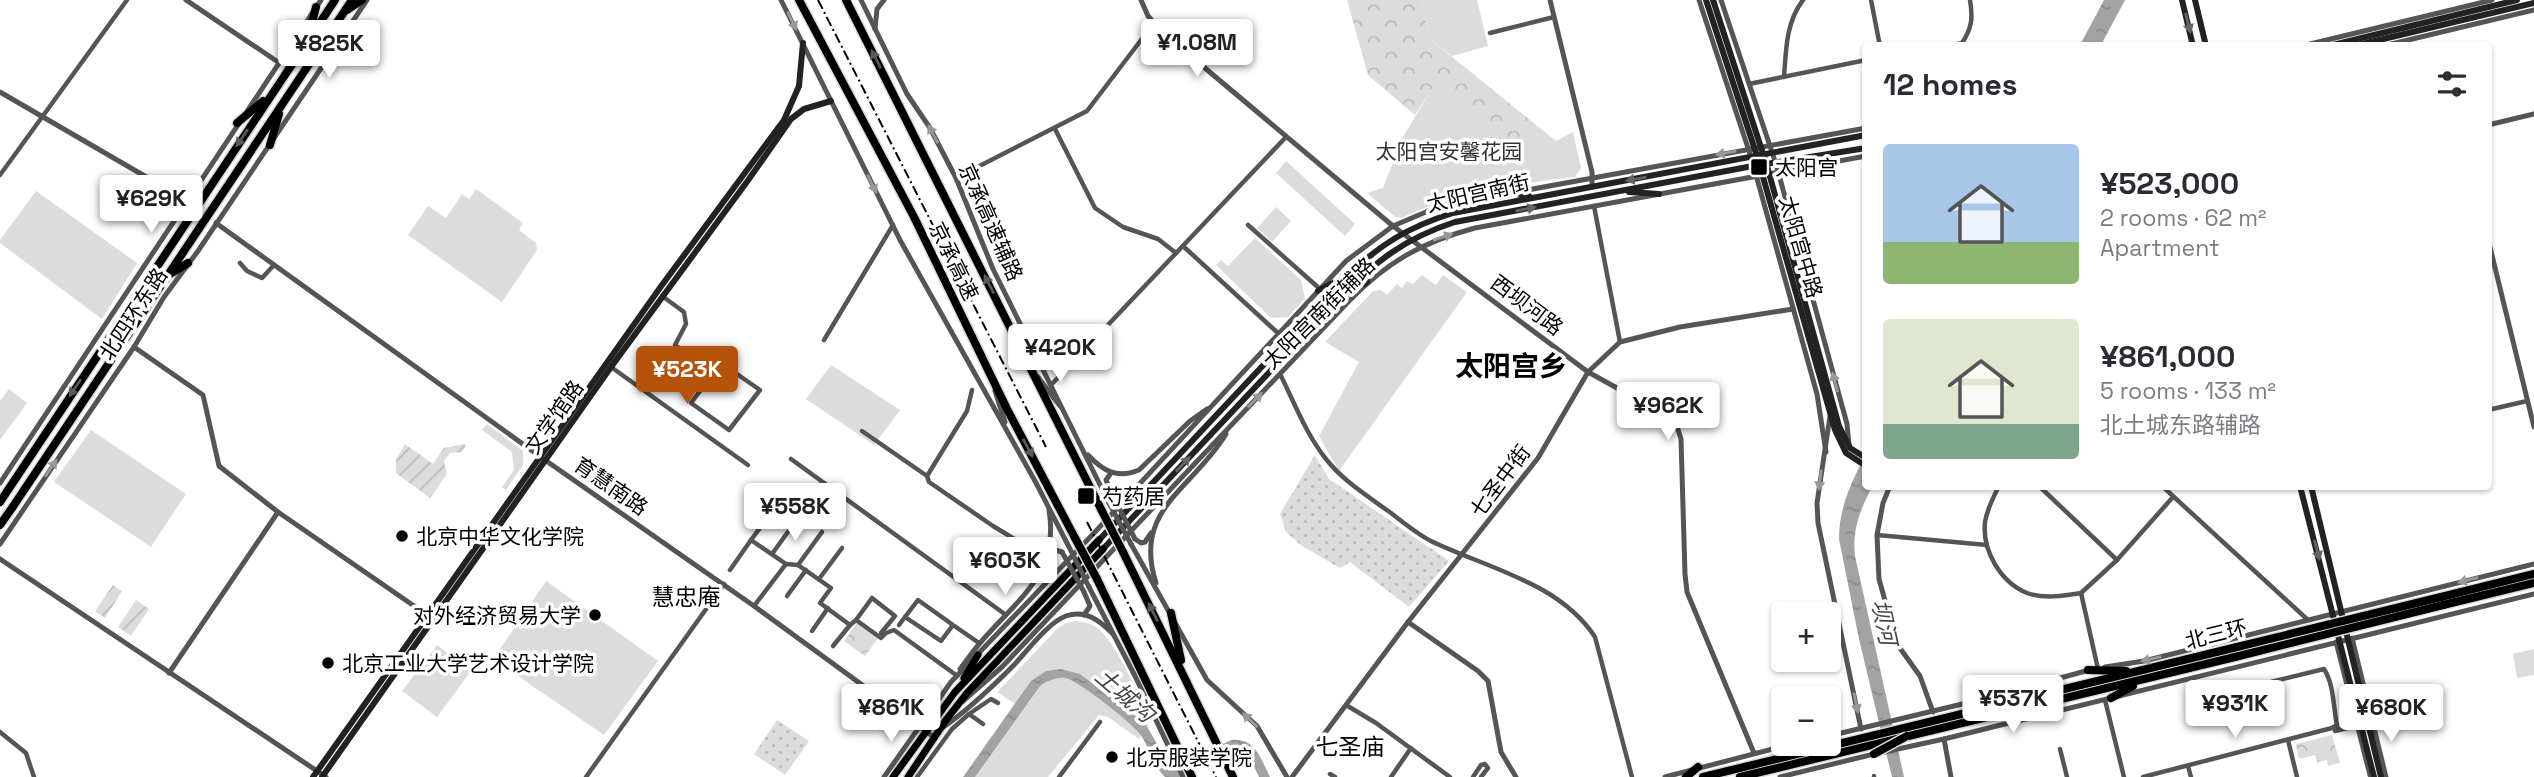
<!DOCTYPE html>
<html lang="en">
<head>
<meta charset="utf-8">
<style>
	:root { --surface:#fff; --page:#f2f2f3; --text:#2b2b33; --muted:#7c7c81; --accent:#b45309 }
	body { margin:0; font-family:"Space Grotesk","Noto Sans SC",sans-serif; background:var(--page); color:var(--text); height:100vh; display:flex; flex-direction:column; font-size:26px; white-space:nowrap }
	* { box-sizing:border-box; margin:0 }
	p { font-size:23px; color:var(--muted) }
	.icon { flex:none; width:38px; height:38px; fill:none; stroke:currentColor; stroke-width:2; stroke-linecap:round; stroke-linejoin:round }
	.map { position:relative; flex:1; overflow:hidden }
	.sheet { position:absolute; left:1862px; top:42px; width:630px; height:448px; display:flex; flex-direction:column; background:var(--surface); border-radius:7px; box-shadow:0 2px 5px #0004 }
	.sheet>* { flex:none }
	.tools { position:absolute; left:1771px; top:602px; display:grid; gap:14px }
	.tools a { display:grid; place-items:center; width:70px; height:70px; border-radius:7px; background:var(--surface); box-shadow:0 2px 5px #0004; font-size:35px }
	.price { position:absolute; translate:-50% -60px; padding:0 16px; border-radius:7px; background:#fff; color:#222; font-size:23px; line-height:46px; filter:drop-shadow(0 2px 4px #0008) }
	.price::after { content:''; position:absolute; left:50%; top:42px; width:21px; height:16px; margin-left:-10px; background:inherit; clip-path:polygon(0 0,100% 0,50% 100%) }
	.price.selected { background:var(--accent); color:#fff }
	ul { padding:0; list-style:none }
	li { display:flex; align-items:center; gap:21px; height:175px; padding:0 21px }
	li span { display:grid; place-items:center; flex:none; width:196px; height:140px; border-radius:7px; color:#555 }
	li>.icon { margin-inline-start:auto }
	span .icon { width:84px; height:84px; fill:#fffc; stroke-width:1 }
	li b { font-size:30px }
	h2 { display:flex; justify-content:space-between; align-items:center; height:84px; padding:0 21px; font-size:30px }
	.map>svg:first-child { display:block }
	.grass { fill:url(#grass-dots) }
	.forest { fill:url(#forest-crowns) }
	.park { fill:#dcdcdc }
	.garden { fill:url(#garden-furrows) }
	.water { fill:url(#water-ripples) }
	.lines { fill:none; stroke-linecap:round; stroke-linejoin:round }
	.primary-casing { stroke:#dbdbdb; stroke-width:10 }
	.trunk-casing { stroke:#dbdbdb; stroke-width:11 }
	.motorway-casing { stroke:#dbdbdb; stroke-width:11 }
	.minor { stroke:#555; stroke-width:4.5 }
	.tertiary { stroke:#555; stroke-width:5 }
	.secondary { stroke:#222; stroke-width:6 }
	.primary { stroke:#000; stroke-width:7 }
	.trunk { stroke:#000; stroke-width:8 }
	.motorway { stroke:#000; stroke-width:8 }
	.rail { stroke:#000; stroke-width:2; stroke-dasharray:10 3.5 2 3.5; stroke-linecap:butt }
	.trunk-bridge-casing { stroke:#dbdbdb; stroke-width:11; stroke-linecap:butt }
	.tertiary-bridge { stroke:#555; stroke-width:5 }
	.trunk-bridge { stroke:#000; stroke-width:8 }
	.oneway { fill:#999 }
	.oneway2 { fill:#646464 }
	.oneway3 { fill:#595959 }
	.poi-dot { fill:#000; stroke:#fff; stroke-width:2.5 }
	.labels { text-anchor:middle; dominant-baseline:central; stroke-width:7; stroke-linejoin:round; paint-order:stroke }
	.park-label { font-size:21px; fill:#333; stroke:#fff }
	.poi-label { font-size:21px; fill:#000; stroke:#fff; text-anchor:start }
	.street-label { font-size:21px; fill:#000; stroke:#fff }
	.neighbourhood-label { font-size:23px; fill:#000; stroke:#fff }
	.water-label { font-size:23px; font-style:italic; fill:#444; stroke:#fff }
	.district-label { font-size:28px; font-weight:bold; fill:#000; stroke:#fff }
</style>
</head>
<body>
<div class="map">
<svg width="2534" height="777" viewBox="0 0 2534 777">
	<defs>
		<pattern id="grass-dots" width="8" height="8" patternUnits="userSpaceOnUse" patternTransform="scale(1.75)"><rect width="8" height="8" fill="#dcdcdc"/><path d="M2 2h.1M6 6h.1" fill="none" stroke="#bbb" stroke-width="1.8" stroke-linecap="round"/></pattern>
		<pattern id="forest-crowns" width="20" height="18" patternUnits="userSpaceOnUse" patternTransform="scale(1.75)"><rect width="20" height="18" fill="#dcdcdc"/><path d="M2 6a3 3 0 1 1 6 0M12 15a3 3 0 1 1 6 0" fill="none" stroke="#bbb"/></pattern>
		<pattern id="garden-furrows" width="10" height="10" patternUnits="userSpaceOnUse" patternTransform="scale(1.75)"><rect width="10" height="10" fill="#dcdcdc"/><path d="M-1 1l2-2M0 10L10 0M9 11l2-2" fill="none" stroke="#bbb"/></pattern>
		<pattern id="water-ripples" width="26" height="14" patternUnits="userSpaceOnUse" patternTransform="scale(1.75)"><rect width="26" height="14" fill="#a3a3a3"/><path d="M2 4q2-2 4 0t4 0M15 11q2-2 4 0t4 0" fill="none" stroke="#8b8b8b"/></pattern>
	</defs>
	<rect width="100%" height="100%" fill="#fff"/>
	<!-- grass -->
	<g class="grass">
		<path d="M1315 455 1329 479 1449 561 1409 607 1350 562 1340 568 1302 546 1286 532 1280 514Z"/>
		<path d="M777 720 809 741 785 775 754 754Z"/>
	</g>
	<!-- forest -->
	<g class="forest">
		<path d="M1347 0H1421L1430 39 1535 124 1513 145 1437 81 1415 115 1368 75Z"/>
		<path d="M857 623 878 638 865 656 844 641Z"/>
		<path d="M2332 735 2340 763 2328 766 2327 760 2317 762 2315 755 2299 759 2296 744Z"/>
	</g>
	<!-- park -->
	<g class="park">
		<path d="M1421 0H1477L1488 46 1452 56 1430 39Z"/>
		<path d="M1437 80 1513 144 1535 124 1556 141 1573 132 1581 168 1575 177C1513 184 1459 191 1401 218L1394 216 1367 193 1383 188 1403 137Z"/>
		<path d="M1286 161 1355 224 1345 236 1276 173Z"/>
		<path d="M476 189 523 223 519 230 536 243 537 250 502 302 408 235 428 206 446 218 462 194 469 199Z"/>
		<path d="M36 191 137 263 102 319 0 243V240Z"/>
		<path d="M1276 207 1291 221 1272 242 1257 228Z"/>
		<path d="M1255 238 1301 280 1305 298 1288 317 1271 318 1216 265 1221 260 1228 266Z"/>
		<path d="M1422 275 1436 285 1443 275 1467 292 1339 471 1319 436 1359 362 1325 342 1373 291 1381 290 1387 295 1397 284 1402 288 1407 281 1413 284Z"/>
		<path d="M831 365 900 410 874 445 806 399Z"/>
		<path d="M9 389 27 403 0 440V401Z"/>
		<path d="M487 424 523 451V465L506 490 502 487 514 470 512 452 482 430Z"/>
		<path d="M91 430 186 494 151 547 54 482Z"/>
		<path d="M546 581 658 661 604 735 493 659Z"/>
		<path d="M1076 621C1085 622 1094 624 1101 631 1120 651 1138 695 1151 720L1139 739 1108 717 1099 715 1048 777H971L1020 707 997 692 1057 629 1066 623Z"/>
		<path d="M437 645 471 671 437 717 402 691Z"/>
		<path d="M2534 649V675L2517 678 2513 654Z"/>
	</g>
	<!-- garden -->
	<g class="garden">
		<path d="M405 444 433 464 444 448 464 444 466 446 462 452 450 453 444 461 447 474 430 498 396 473V460Z"/>
		<path d="M113 585 122 591 105 618 95 611Z"/>
		<path d="M136 600 149 609 131 636 118 627Z"/>
	</g>
	<!-- water -->
	<g class="water">
		<path d="M2104 0H2125L2101 45H2080Z"/>
		<path d="M1865 456 1866 486 1872 487C1860 510 1852 530 1855 556L1904 777H1892L1859 639 1839 539C1839 507 1851 483 1865 456Z"/>
		<path d="M1061 669 1080 674 1145 723 1172 770 1231 740C1255 737 1261 759 1270 777H1259L1248 754 1237 748 1181 777H1165C1153 766 1150 748 1140 734 1132 723 1078 680 1065 678 1056 677 1047 681 1040 686L975 777H963L1031 681 1046 671Z"/>
	</g>
	<g class="lines">
		<defs>
			<g id="primary">
				<path d="M964 678 978 655"/>
				<path d="M893 777 955 692 1099 540"/>
				<path d="M908 777 946 720 967 693 1103 549"/>
			</g>
			<g id="trunk">
				<path d="M347 10 362 0"/>
				<path d="M309 34 316 7"/>
				<path d="M237 123 263 101"/>
				<path d="M270 145 279 114"/>
				<path d="M170 274 188 263"/>
				<path d="M0 502 335 0"/>
				<path d="M12 508 352 0"/>
				<path d="M1123 552 1233 777"/>
				<path d="M1097 579 1192 777"/>
				<path d="M2441 597 2534 574"/>
				<path d="M2443 605 2534 583"/>
				<path d="M1171 613 1181 660"/>
				<path d="M2088 670 2126 671"/>
				<path d="M2111 698 2133 686"/>
				<path d="M1995 702 2018 690"/>
				<path d="M1686 777 1698 767"/>
				<path d="M1703 777 2237 647"/>
				<path d="M1740 777 2239 656"/>
			</g>
			<g id="motorway">
				<path d="M799 0 914 217 1007 409 1075 538"/>
				<path d="M846 0 1102 511"/>
			</g>
		</defs>
		<!-- primary casing -->
		<use href="#primary" class="primary-casing"/>
		<!-- trunk casing -->
		<use href="#trunk" class="trunk-casing"/>
		<!-- motorway casing -->
		<use href="#motorway" class="motorway-casing"/>
		<!-- minor -->
		<g class="minor">
			<path d="M1871 0 1880 46"/>
			<path d="M1490 33 1554 17"/>
			<path d="M1949 46 1962 43C1972 28 1973 18 1970 0"/>
			<path d="M1784 77C1786 50 1786 22 1803 0"/>
			<path d="M1749 84 1866 60"/>
			<path d="M1055 129 1095 208 1123 227 1158 239 1176 253"/>
			<path d="M0 175 127 0"/>
			<path d="M956 178 1087 111 1154 23"/>
			<path d="M1594 206 1620 342"/>
			<path d="M1248 225 1320 289"/>
			<path d="M1183 246 1279 334"/>
			<path d="M240 263 247 271 262 278 274 265"/>
			<path d="M662 296 684 312 686 324 675 345 713 371"/>
			<path d="M824 340 893 225"/>
			<path d="M721 363 760 390 729 430 691 403Z"/>
			<path d="M611 367 748 465"/>
			<path d="M1280 374C1294 402 1306 434 1326 459 1343 481 1369 497 1391 513 1404 523 1417 534 1431 541 1486 568 1559 582 1595 637L1632 777"/>
			<path d="M1052 384 1286 137"/>
			<path d="M972 390 967 411 927 476 929 482 993 526 1046 558"/>
			<path d="M2488 410 2527 401"/>
			<path d="M862 431 927 476"/>
			<path d="M791 459 1006 615"/>
			<path d="M1999 486C1993 498 1987 509 1985 522 1982 550 2000 582 2027 593 2043 599 2064 596 2081 593L2098 669"/>
			<path d="M2039 486 2117 560"/>
			<path d="M2162 486 2308 620"/>
			<path d="M1877 535 1987 545"/>
			<path d="M751 540 779 502"/>
			<path d="M772 554 798 518"/>
			<path d="M786 564 798 565 831 588 820 603 850 625 856 620 881 638 886 633 894 630 956 675"/>
			<path d="M798 565 822 532"/>
			<path d="M730 570 751 540 786 564 754 606"/>
			<path d="M819 579 842 548"/>
			<path d="M2081 593 2117 560 2173 497"/>
			<path d="M787 596 806 570"/>
			<path d="M856 620 872 598 895 616 881 633"/>
			<path d="M899 625 905 617"/>
			<path d="M953 625 918 600 905 617 941 641 953 625 979 643"/>
			<path d="M812 631 828 608"/>
			<path d="M833 646 850 625"/>
			<path d="M2246 688 2324 669C2335 686 2333 711 2338 730"/>
			<path d="M2105 700 2124 777"/>
			<path d="M1346 705 1376 723 1450 777"/>
			<path d="M969 714 991 699 998 703"/>
			<path d="M2335 731 2360 725"/>
			<path d="M0 732 26 753 34 777"/>
			<path d="M2288 740 2297 777"/>
			<path d="M2060 749 2067 777"/>
			<path d="M2188 766 2191 777"/>
			<path d="M1330 774 1335 777"/>
			<path d="M1874 776V777"/>
			<path d="M586 777 724 584"/>
			<path d="M917 777 952 729 969 714 983 724"/>
			<path d="M1059 777 1100 722"/>
			<path d="M1391 777 1411 748"/>
			<path d="M1473 777 1481 765 1485 764 1488 768 1481 777"/>
			<path d="M2143 777 2332 728 2337 725"/>
		</g>
		<!-- tertiary -->
		<g class="tertiary">
			<path d="M186 0 278 62"/>
			<path d="M781 0 900 240 1035 481 1068 545"/>
			<path d="M861 0 907 94 930 128 956 178 993 269 1109 503"/>
			<path d="M1141 0 1148 16 1162 32 1393 226 1588 372 1675 420 1681 439 1685 574 1687 592 1754 753"/>
			<path d="M1550 0 1592 172V187"/>
			<path d="M1699 0 1751 157 1817 394 1826 452"/>
			<path d="M1721 0 1776 164 1847 424 1849 445"/>
			<path d="M875 29 877 9 884 0"/>
			<path d="M2302 46 2492 0"/>
			<path d="M2383 46 2534 10"/>
			<path d="M0 92 186 200"/>
			<path d="M2488 125 2534 114"/>
			<path d="M216 223 545 460 754 606 935 738"/>
			<path d="M2488 239 2534 427"/>
			<path d="M134 347 203 395 219 466 278 512 430 617"/>
			<path d="M1038 377 1060 406"/>
			<path d="M995 391 1005 422"/>
			<path d="M1830 416 1817 503 1818 523 1861 729"/>
			<path d="M1088 455C1103 471 1117 479 1139 470L1190 421 1207 409"/>
			<path d="M1111 473 1106 480 1114 498"/>
			<path d="M0 483 321 0"/>
			<path d="M1890 486 1883 503 1877 535 1879 579 1897 644 1920 676 1933 712"/>
			<path d="M1135 539 1141 543 1145 542 1151 533"/>
			<path d="M0 544 134 347 164 297 198 251 367 0"/>
			<path d="M1131 544 1207 680 1257 726 1287 777"/>
			<path d="M1047 556 1055 550 1062 552"/>
			<path d="M0 559 326 777"/>
			<path d="M1156 583C1132 509 1193 489 1226 434"/>
			<path d="M1089 587 1135 676 1183 777"/>
			<path d="M1084 592 1090 606 1084 615"/>
			<path d="M1408 622 1478 671 1488 681 1501 752 1516 777"/>
			<path d="M2352 638 2386 777"/>
			<path d="M2336 642 2370 775"/>
			<path d="M2105 667 2144 661 2534 564"/>
			<path d="M960 669C967 660 973 651 980 643 1016 600 1060 575 1049 510"/>
			<path d="M169 673 278 512"/>
			<path d="M2017 690 2089 670"/>
			<path d="M963 701 1002 667 1349 301C1387 262 1422 242 1475 228L1866 156"/>
			<path d="M942 728C967 711 990 689 1011 668 1025 654 1048 622 1066 616 1086 609 1100 621 1113 634"/>
			<path d="M1829 736 2004 694"/>
			<path d="M1944 739 1951 777"/>
			<path d="M1884 752 1944 739 2534 594"/>
			<path d="M884 777 951 682 1095 532 1346 261 1393 226 1440 206 1866 128"/>
			<path d="M1292 777 1408 622 1538 458 1588 372 1620 342 1680 327 1793 309"/>
			<path d="M1665 777 1792 744"/>
			<path d="M1780 777 1874 754"/>
		</g>
		<!-- secondary -->
		<g class="secondary">
			<path d="M1706 0 1757 156 1835 430 1846 453 1866 466"/>
			<path d="M1713 0 1767 166 1839 426 1850 448 1866 458"/>
			<path d="M2182 0 2193 46"/>
			<path d="M2195 0 2206 46"/>
			<path d="M2329 46 2517 0"/>
			<path d="M2354 46 2534 3"/>
			<path d="M1629 192 1659 194"/>
			<path d="M1508 193 1529 196"/>
			<path d="M1318 291 1341 279"/>
			<path d="M1347 294 1367 282"/>
			<path d="M2300 486 2374 777"/>
			<path d="M2311 486 2381 777"/>
			<path d="M1099 540 1346 277C1379 245 1408 227 1453 213L1866 135"/>
			<path d="M1103 549 1339 298C1375 262 1405 238 1455 222L1753 166 1866 148"/>
			<path d="M313 777 662 285 784 120 799 86 803 43"/>
			<path d="M322 777 611 367 749 179 791 119 804 109 831 101"/>
		</g>
		<!-- primary -->
		<use href="#primary" class="primary"/>
		<!-- trunk -->
		<use href="#trunk" class="trunk"/>
		<!-- motorway -->
		<use href="#motorway" class="motorway"/>
		<!-- rail -->
		<g class="rail">
			<path d="M818 0 1046 447"/>
			<path d="M1087 522 1216 777"/>
		</g>
		<defs>
			<g id="trunk-bridge">
				<path d="M1102 511 1123 552"/>
				<path d="M0 525 12 508"/>
				<path d="M1075 538 1097 579"/>
				<path d="M2237 647 2441 597"/>
				<path d="M2239 656 2443 605"/>
				<path d="M1874 754 1907 736"/>
			</g>
		</defs>
		<!-- trunk-bridge casing -->
		<use href="#trunk-bridge" class="trunk-bridge-casing"/>
		<!-- tertiary-bridge -->
		<g class="tertiary-bridge">
			<path d="M1114 498 1135 539"/>
			<path d="M1109 503 1131 544"/>
			<path d="M1068 545 1089 587"/>
			<path d="M1062 552 1084 592"/>
		</g>
		<!-- trunk-bridge -->
		<use href="#trunk-bridge" class="trunk-bridge"/>
	</g>
	<!-- one-way arrows -->
	<defs><path id="oneway-solid" d="M-6-.8H1V-3.2L6.5 0L1 3.2V.8H-6Z" transform="scale(1.75)"/></defs>
	<g class="oneway">
		<use href="#oneway-solid" transform="translate(792 21) rotate(64)"/>
		<use href="#oneway-solid" transform="translate(933 134) rotate(-118)"/>
		<use href="#oneway-solid" transform="translate(1726 153) rotate(170)"/>
		<use href="#oneway-solid" transform="translate(872 184) rotate(64)"/>
		<use href="#oneway-solid" transform="translate(1443 237) rotate(-19)"/>
		<use href="#oneway-solid" transform="translate(1835 382) rotate(-105)"/>
		<use href="#oneway-solid" transform="translate(1255 400) rotate(-46)"/>
		<use href="#oneway-solid" transform="translate(51 468) rotate(-56)"/>
		<use href="#oneway-solid" transform="translate(1820 480) rotate(97)"/>
		<use href="#oneway-solid" transform="translate(2468 580) rotate(165)"/>
		<use href="#oneway-solid" transform="translate(2151 659) rotate(167)"/>
		<use href="#oneway-solid" transform="translate(1856 703) rotate(78)"/>
		<use href="#oneway-solid" transform="translate(1250 720) rotate(-136)"/>
	</g>
	<g class="oneway2">
		<use href="#oneway-solid" transform="translate(2188 23) rotate(76)"/>
		<use href="#oneway-solid" transform="translate(1636 179) rotate(170)"/>
		<use href="#oneway-solid" transform="translate(1526 209) rotate(-11)"/>
		<use href="#oneway-solid" transform="translate(1183 464) rotate(-47)"/>
		<use href="#oneway-solid" transform="translate(2317 550) rotate(75)"/>
	</g>
	<g class="oneway3">
		<use href="#oneway-solid" transform="translate(876 59) rotate(-117)"/>
		<use href="#oneway-solid" transform="translate(242 138) rotate(124)"/>
		<use href="#oneway-solid" transform="translate(989 284) rotate(-117)"/>
		<use href="#oneway-solid" transform="translate(75 388) rotate(124)"/>
		<use href="#oneway-solid" transform="translate(1028 448) rotate(62)"/>
		<use href="#oneway-solid" transform="translate(1153 612) rotate(-116)"/>
	</g>
	<!-- markers -->
	<g class="poi-dot">
		<rect x="1750" y="158" width="18" height="18" rx="3.5"/>
		<rect x="1077" y="487" width="18" height="18" rx="3.5"/>
		<circle cx="402" cy="536" r="7"/>
		<circle cx="595" cy="615" r="7"/>
		<circle cx="328" cy="663" r="7"/>
		<circle cx="1112" cy="757" r="7"/>
	</g>
	<g class="labels">
		<!-- park labels -->
		<g class="park-label">
			<text x="1449" y="151">太阳宫安馨花园</text>
		</g>
		<!-- poi labels -->
		<g class="poi-label">
			<text x="1775" y="167">太阳宫</text>
			<text x="1102" y="496">芍药居</text>
			<text x="416" y="536">北京中华文化学院</text>
			<text x="581" y="615" text-anchor="end">对外经济贸易大学</text>
			<text x="342" y="663">北京工业大学艺术设计学院</text>
			<text x="1126" y="757">北京服装学院</text>
		</g>
		<!-- street labels -->
		<g class="street-label">
			<text transform="translate(1478 193) rotate(-13)">太阳宫南街</text>
			<text transform="translate(991 222) rotate(66)">京承高速辅路</text>
			<text transform="translate(1801 247) rotate(74)">太阳宫中路</text>
			<text transform="translate(954 261) rotate(64)">京承高速</text>
			<text transform="translate(1527 305) rotate(37)">西坝河路</text>
			<text transform="translate(1319 313) rotate(-45)">太阳宫南街辅路</text>
			<text transform="translate(133 314) rotate(-57)">北四环东路</text>
			<text transform="translate(554 417) rotate(-55)">文学馆路</text>
			<text transform="translate(1500 481) rotate(-53)">七圣中街</text>
			<text transform="translate(611 486) rotate(35)">育慧南路</text>
			<text transform="translate(2216 634) rotate(-14)">北三环</text>
		</g>
		<!-- neighbourhood labels -->
		<g class="neighbourhood-label">
			<text x="686" y="597">慧忠庵</text>
			<text x="1350" y="747">七圣庙</text>
		</g>
		<!-- water labels -->
		<g class="water-label">
			<text transform="translate(1884 622) rotate(78)">坝河</text>
			<text transform="translate(1125 695) rotate(41)">土城沟</text>
		</g>
		<!-- district labels -->
		<g class="district-label">
			<text x="1511" y="366">太阳宫乡</text>
		</g>
	</g>
</svg>
<div class="tools">
<a>+</a>
<a>−</a>
</div>
<b class="price" style="left:1197px;top:79px">¥1.08M</b>
<b class="price" style="left:329px;top:80px">¥825K</b>
<b class="price" style="left:151px;top:235px">¥629K</b>
<b class="price" style="left:1060px;top:384px">¥420K</b>
<b class="price selected" style="left:687px;top:406px">¥523K</b>
<b class="price" style="left:1668px;top:442px">¥962K</b>
<b class="price" style="left:795px;top:543px">¥558K</b>
<b class="price" style="left:1005px;top:597px">¥603K</b>
<b class="price" style="left:2013px;top:735px">¥537K</b>
<b class="price" style="left:2235px;top:740px">¥931K</b>
<b class="price" style="left:891px;top:744px">¥861K</b>
<b class="price" style="left:2391px;top:744px">¥680K</b>
<section class="sheet">
<h2>12 homes<svg class="icon" aria-label="filters" viewBox="0 0 24 24"><path d="M4 7h16M4 17h16"/><circle cx="9" cy="7" r="2"/><circle cx="15" cy="17" r="2"/></svg></h2>
<ul>
<li><span style="background:linear-gradient(#a9c7e8 70%,#8fb573 0)"><svg class="icon" aria-label="home" viewBox="0 0 24 24"><path d="M3 11l9-7 9 7M6 9v11h12V9"/></svg></span><div><b>¥523,000</b><p>2 rooms · 62 m²</p><p>Apartment</p></div></li>
<li><span style="background:linear-gradient(#dfe7d0 75%,#7fa58c 0)"><svg class="icon" aria-label="home" viewBox="0 0 24 24"><path d="M3 11l9-7 9 7M6 9v11h12V9"/></svg></span><div><b>¥861,000</b><p>5 rooms · 133 m²</p><p>北土城东路辅路</p></div></li>
</ul>
</section>
</div>
</body>
</html>
